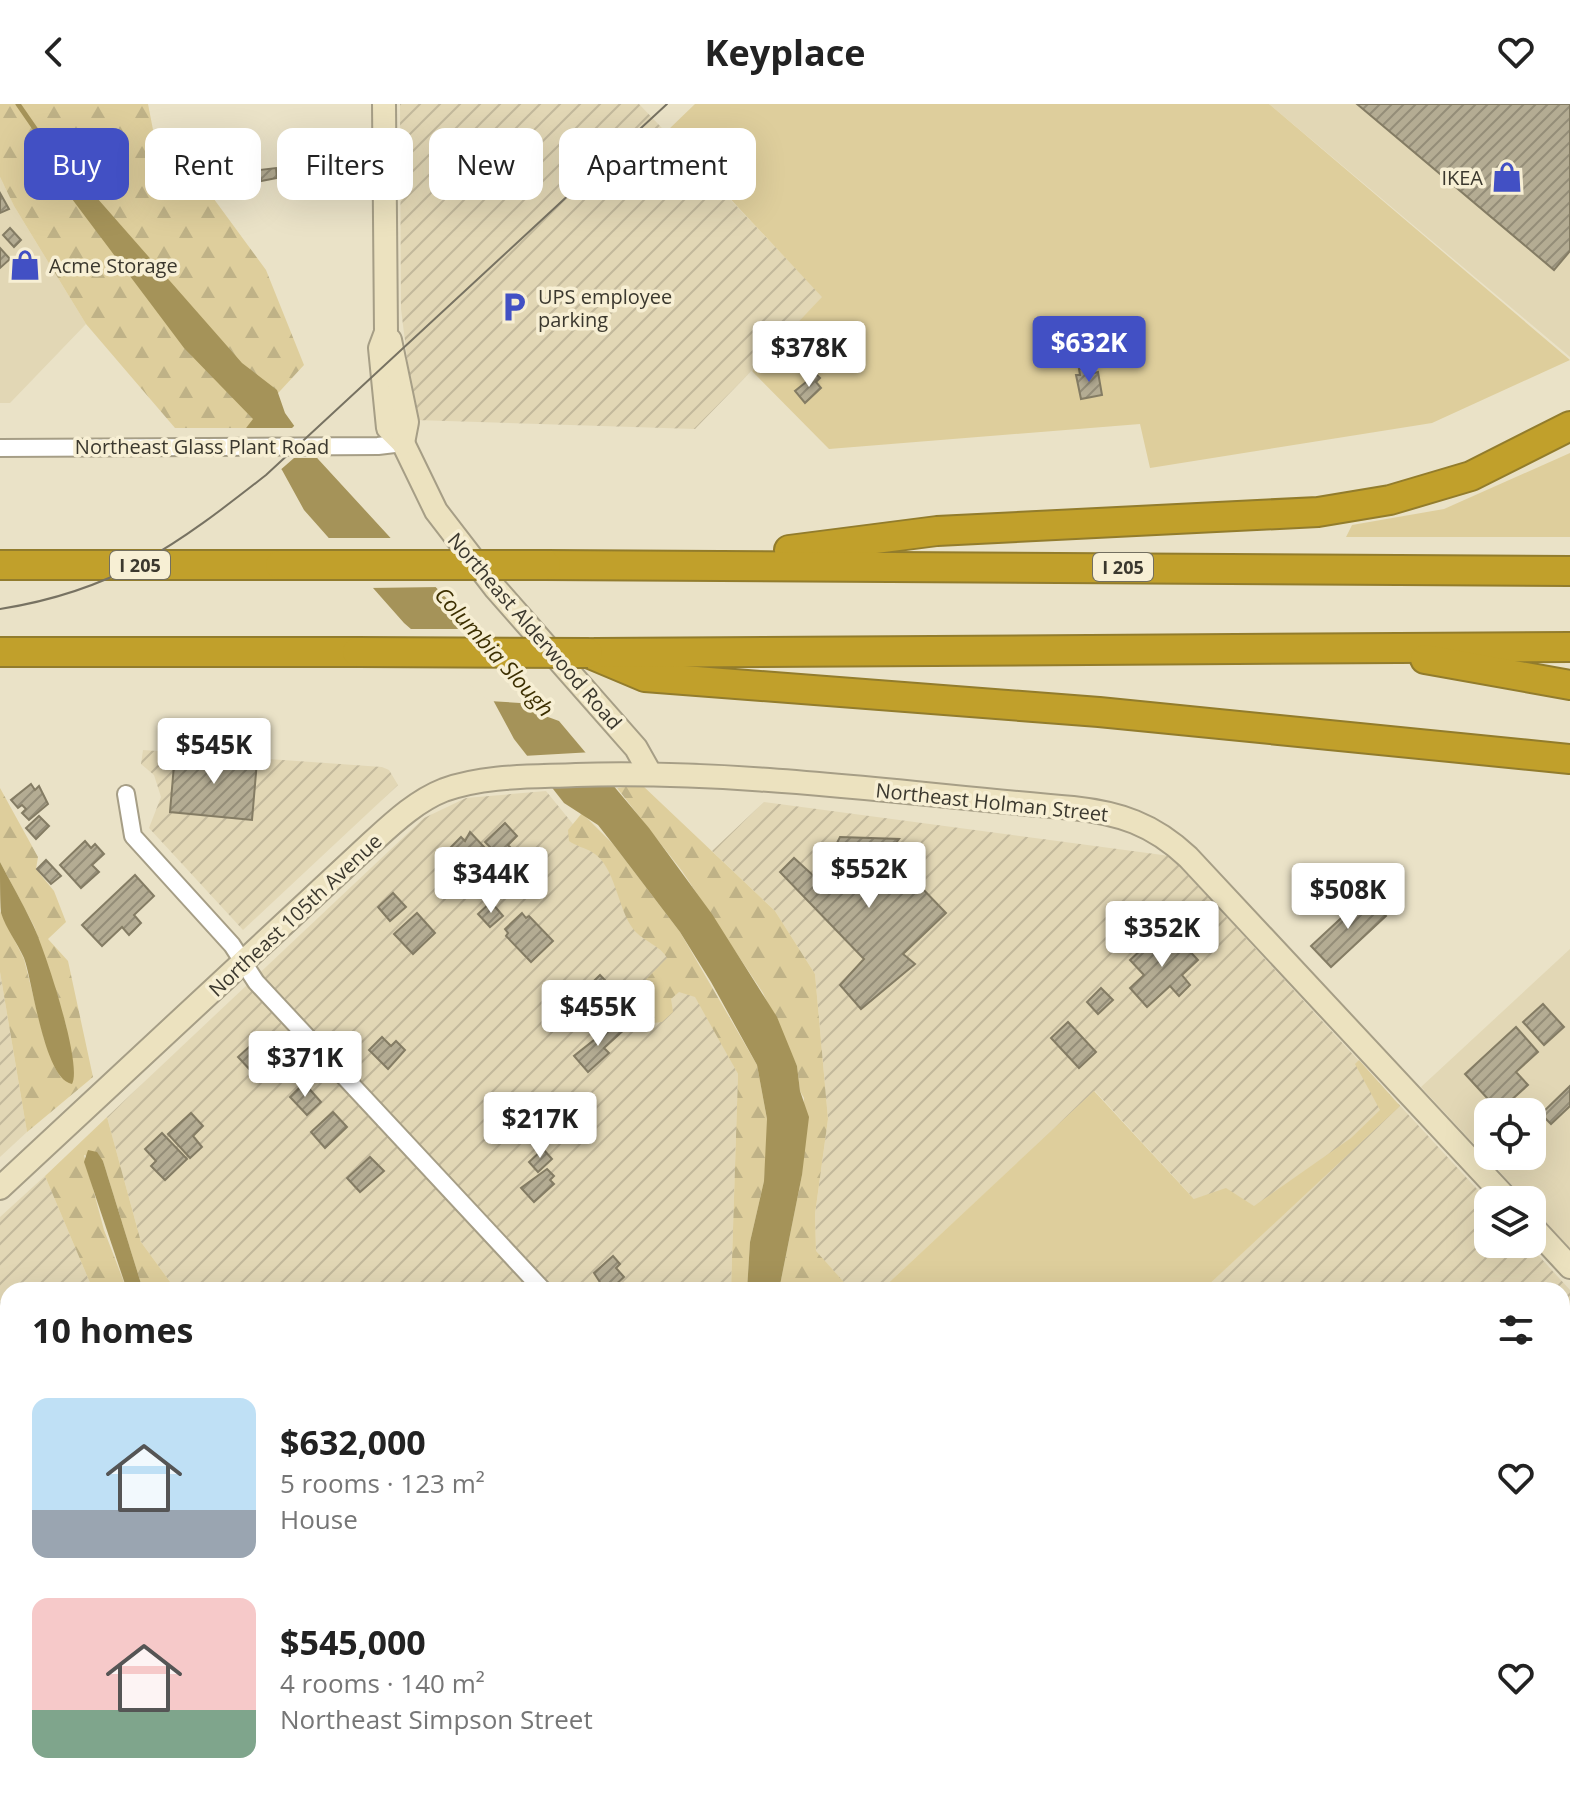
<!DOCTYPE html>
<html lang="en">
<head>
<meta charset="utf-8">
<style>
	:root { --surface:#fff; --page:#f2f2f2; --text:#222; --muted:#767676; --accent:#4250c4 }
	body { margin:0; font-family:"Open Sans",sans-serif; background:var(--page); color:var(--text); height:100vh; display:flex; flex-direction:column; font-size:30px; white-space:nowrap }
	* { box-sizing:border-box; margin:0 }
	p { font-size:26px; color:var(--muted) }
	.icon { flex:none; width:44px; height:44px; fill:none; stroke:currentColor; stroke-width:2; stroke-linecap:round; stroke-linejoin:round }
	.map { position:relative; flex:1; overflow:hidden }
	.sheet { position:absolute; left:0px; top:1178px; width:1570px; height:514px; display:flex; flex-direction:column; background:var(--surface); border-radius:24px 24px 0 0; box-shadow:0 8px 32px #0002 }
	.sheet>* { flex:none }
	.banner { position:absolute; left:24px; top:24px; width:800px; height:72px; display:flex; gap:16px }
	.tools { position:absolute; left:1474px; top:994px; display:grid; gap:16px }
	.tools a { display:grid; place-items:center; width:72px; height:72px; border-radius:16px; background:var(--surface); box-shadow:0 8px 32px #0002; font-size:40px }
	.price { position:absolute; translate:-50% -68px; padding:0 18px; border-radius:8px; background:#fff; color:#222; font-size:26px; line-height:52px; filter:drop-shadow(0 2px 4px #0008) }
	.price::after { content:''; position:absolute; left:50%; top:48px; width:24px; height:18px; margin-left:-12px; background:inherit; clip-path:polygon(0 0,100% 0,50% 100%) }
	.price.current { background:var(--accent); color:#fff }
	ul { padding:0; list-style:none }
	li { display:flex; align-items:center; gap:24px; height:200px; padding:0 32px }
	li span { display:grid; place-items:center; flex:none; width:224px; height:160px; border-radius:16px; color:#555 }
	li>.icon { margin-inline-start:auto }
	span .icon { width:96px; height:96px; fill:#fffc; stroke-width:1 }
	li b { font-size:34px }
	h2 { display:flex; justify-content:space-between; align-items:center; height:96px; padding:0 32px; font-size:34px }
	.tag { padding:0 28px; border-radius:16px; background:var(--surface); box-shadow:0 8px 32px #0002; font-size:28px; line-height:72px }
	.tag.current { background:var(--accent); color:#fff }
	header { display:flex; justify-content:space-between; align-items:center; height:104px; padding:0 32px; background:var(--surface); font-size:36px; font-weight:700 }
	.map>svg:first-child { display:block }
	.built { fill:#e2d7b5; fill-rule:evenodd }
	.industrial { fill:url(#industrial-furrows) }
	.grass { fill:#dece9c }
	.forest { fill:url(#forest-firs) }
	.water { fill:#a59359 }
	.pier { fill:#eae2c7 }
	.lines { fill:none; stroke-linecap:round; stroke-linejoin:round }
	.stream { stroke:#a59359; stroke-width:5 }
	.building { fill:url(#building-hatch); stroke:#847c64; stroke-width:2 }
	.street-casing { stroke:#a69e86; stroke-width:20 }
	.secondary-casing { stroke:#a69e86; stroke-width:26 }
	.highway-casing { stroke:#927c2c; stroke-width:32 }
	.street { stroke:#fff; stroke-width:16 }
	.secondary { stroke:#ece2bf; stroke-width:22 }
	.highway { stroke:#c1a02b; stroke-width:28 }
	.tram { stroke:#777262; stroke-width:2 }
	.highway-bridge-casing { stroke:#927c2c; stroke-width:32; stroke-linecap:butt }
	.highway-bridge { stroke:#c1a02b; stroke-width:28 }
	.labels { text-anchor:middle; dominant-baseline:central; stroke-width:7; stroke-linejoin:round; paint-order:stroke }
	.shield { fill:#f7efd4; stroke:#736f60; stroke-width:2 }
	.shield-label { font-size:18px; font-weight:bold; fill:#3b382e }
	.poi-label { font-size:20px; fill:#3b382e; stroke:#f7efd4; text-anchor:start }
	.street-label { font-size:20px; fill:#3b382e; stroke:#f7efd4 }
	.water-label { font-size:22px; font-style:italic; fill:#3c2f00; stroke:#f7efd4 }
</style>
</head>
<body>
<header><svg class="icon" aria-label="back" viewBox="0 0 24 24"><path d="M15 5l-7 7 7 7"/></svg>Keyplace<svg class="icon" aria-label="heart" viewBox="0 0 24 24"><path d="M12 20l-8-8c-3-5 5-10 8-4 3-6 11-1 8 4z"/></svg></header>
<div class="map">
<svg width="1570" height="1691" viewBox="0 0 1570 1691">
	<defs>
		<pattern id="industrial-furrows" width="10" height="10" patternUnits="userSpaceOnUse" patternTransform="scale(2)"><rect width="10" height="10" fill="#e2d7b5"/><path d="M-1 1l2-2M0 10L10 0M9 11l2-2" fill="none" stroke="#c3b99c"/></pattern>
		<pattern id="forest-firs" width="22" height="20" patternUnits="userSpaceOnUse" patternTransform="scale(2)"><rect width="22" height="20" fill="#dece9c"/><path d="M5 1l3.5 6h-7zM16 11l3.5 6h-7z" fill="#bfb287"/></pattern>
		<pattern id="building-hatch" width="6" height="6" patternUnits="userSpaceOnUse" patternTransform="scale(2)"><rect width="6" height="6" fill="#b4ac93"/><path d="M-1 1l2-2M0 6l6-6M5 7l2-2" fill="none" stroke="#948d78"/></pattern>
	</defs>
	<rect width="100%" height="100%" fill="#eae2c7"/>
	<!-- built -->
	<g class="built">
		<path d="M1269 0H1570V253Z"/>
		<path d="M0 73 14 102 86 220 10 299H0Z"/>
		<path d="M1570 845V1144L1532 1103V1096H1526L1421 983ZM1488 1008H1532V1052H1488Z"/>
		<path d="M1570 1506V1691H1371L1378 1684H1562V1513Z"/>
	</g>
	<!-- industrial -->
	<g class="industrial">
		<path d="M400 0H639L823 193 695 325 415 316 401 205Z"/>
		<path d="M143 646 382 663 389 666 398 681 243 826 149 724 161 693 154 671 141 660Z"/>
		<path d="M546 687 608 763 684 869 738 970 731 1186H176L141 1138 107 1013 424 714 466 694Z"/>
		<path d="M764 698 1170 752 1488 1097V1140H1528L1570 1186V1445L1562 1452V1186H1203L1243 1148 1095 987 881 1186H851L816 1148 815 1110 828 1015 815 870 775 807 712 747Z"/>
		<path d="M0 868 27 1028 0 1053Z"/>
		<path d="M45 1072 93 1186H8V1684H471L475 1691H0V1113Z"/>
		<path d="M545 1684H926L928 1691H547Z"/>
		<path d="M1055 1684H1158L1151 1691H1058Z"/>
		<path d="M1241 1684H1312L1304 1691H1247Z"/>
	</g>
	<!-- grass -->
	<g class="grass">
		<path d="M695 0H1269L1570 256 1432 319 1150 364 1140 320 829 345 752 267 822 193 667 27Z"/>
		<path d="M1570 349V433H1346L1352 421 1444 405Z"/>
		<path d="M1359 956 1400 1002 1203 1186H881L1094 987 1194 1095 1226 1084 1254 1102 1351 1034 1380 1006 1355 960Z"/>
		<path d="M1158 1684H1186L1193 1691H1151Z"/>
	</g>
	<!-- forest -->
	<g class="forest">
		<path d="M0 0H148L155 36 211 91 266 166 304 261 246 324H175L86 220 14 102 0 73Z"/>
		<path d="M642 681 775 807 815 870 828 1015 815 1110 816 1147 851 1186H779L802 1071 804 994 800 987 797 962 763 889 682 767 617 684Z"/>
		<path d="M0 684 38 753 36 765 54 787 66 818 48 835 68 857 93 973 27 1028 0 868V807L24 855 44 935 61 973 68 935 66 921 34 822 0 758Z"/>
		<path d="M582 709 613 740 680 828 757 961 767 1015V1042L764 1077 750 1138 747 1186H731L738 970 695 893 679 888 671 895 673 908 662 918 653 919 629 893 667 854C661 842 643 837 634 826 617 805 616 762 592 748 585 744 576 742 569 737L568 726Z"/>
		<path d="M107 1013 141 1138 176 1186H143L103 1057 84 1051 104 1126 127 1186H93L45 1072Z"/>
		<path d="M471 1684H505L510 1691H475Z"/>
		<path d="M974 1684H1055L1058 1691H978Z"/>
	</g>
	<!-- water -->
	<g class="water">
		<path d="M90 86 242 259 277 286 285 309 318 355 443 491 504 549 537 609 559 617 649 724 712 810 777 913 797 962 800 987 809 1013 802 1071 779 1186H747L750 1138 764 1077 767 1015 757 961 711 878 680 828 613 740 598 721 564 699 514 635 493 596 404 519 304 406 282 366 246 324 253 315 184 244 72 95Z"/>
		<path d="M0 758C11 779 22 798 32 819 44 842 83 961 72 980 44 975 33 878 24 854 17 838 6 825 1 809 0 795 0 774 0 758Z"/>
		<path d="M88 1046 97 1048 103 1057 143 1186H127L84 1058Z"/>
	</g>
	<!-- pier -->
	<g class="pier">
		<path d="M297 319 322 354H294L278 368 242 324H292Z"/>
		<path d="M324 434H396L442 483 368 484Z"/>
		<path d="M405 525H487L508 547 536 600 489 597Z"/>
		<path d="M593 648 618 680 547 683 523 652Z"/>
	</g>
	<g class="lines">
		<!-- stream -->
		<path class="stream" d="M18 0 83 94"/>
	</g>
	<!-- building -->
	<g class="building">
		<path d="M1357 0H1570V147L1554 166Z"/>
		<path d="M276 64 277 74 261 77 259 66Z"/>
		<path d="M0 89 9 105 0 109Z"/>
		<path d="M10 124 21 136 14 143 3 131Z"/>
		<path d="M0 144 10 155 0 164Z"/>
		<path d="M1089 263 1091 270 1098 268 1102 291 1081 295 1076 271H1080L1079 265Z"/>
		<path d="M816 270 820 274 816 278 821 284 805 299 795 287Z"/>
		<path d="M175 649 257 657 252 716 170 708Z"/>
		<path d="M31 680 35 686 39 682 48 700 29 716 22 709 26 705 22 701 18 704 11 696Z"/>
		<path d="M39 712 49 722 36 735 26 724Z"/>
		<path d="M505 719 517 732 508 741 528 762 518 771 485 738Z"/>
		<path d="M470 728 485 744 468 761 451 743 461 733 465 737Z"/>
		<path d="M840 733 899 735 888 749 946 809 903 850 915 860 861 905 840 881 864 855 780 768 794 754 818 776Z"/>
		<path d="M85 737 91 744 95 740 104 750 92 761 99 768 81 784 60 761Z"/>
		<path d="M46 756 61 772 51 780 37 765Z"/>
		<path d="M135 771 154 792 134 811 141 819 129 831 122 823 102 842 82 821Z"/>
		<path d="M393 789 406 803 390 817 378 803Z"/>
		<path d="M1366 791 1386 812 1331 863 1311 842Z"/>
		<path d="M491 798 503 812 490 823 478 810Z"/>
		<path d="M417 809 435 829 413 850 394 830Z"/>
		<path d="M522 809 526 814 529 812 553 837 531 858 506 832 508 829 505 825Z"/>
		<path d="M1155 833 1162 840 1180 837 1198 856 1182 871 1190 881 1179 892 1170 882 1147 903 1130 884 1144 871 1130 856Z"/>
		<path d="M600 871 622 894 592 922 571 899Z"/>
		<path d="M1101 884 1113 896 1098 910 1087 898Z"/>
		<path d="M1543 900 1564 923 1544 941 1523 918Z"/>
		<path d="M618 917 625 925 604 944 609 949 588 968 574 952Z"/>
		<path d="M1068 918 1096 948 1079 964 1051 934Z"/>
		<path d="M1516 923 1538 948 1516 968 1528 981 1499 1007 1465 970Z"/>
		<path d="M260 933 274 949 253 969 238 953Z"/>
		<path d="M382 933 391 942 396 937 405 946 388 965 369 946Z"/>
		<path d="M304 979 321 998 307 1011 290 993Z"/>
		<path d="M1570 982V1002L1551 1020 1541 1010Z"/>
		<path d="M333 1008 347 1023 325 1044 311 1028Z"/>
		<path d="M191 1009 203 1022 193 1032 202 1043 190 1054 168 1030Z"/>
		<path d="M162 1029 187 1055 165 1076 151 1062 156 1057 145 1045Z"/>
		<path d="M543 1045 552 1055 538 1068 529 1058Z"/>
		<path d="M370 1053 384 1067 360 1088 347 1074Z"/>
		<path d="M547 1065 554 1072 550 1076 554 1080 534 1098 521 1084Z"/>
		<path d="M613 1152 620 1160 616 1164 624 1173 611 1185 606 1180 603 1183 594 1169Z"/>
		<path d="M1562 1366 1570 1374V1443L1562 1451Z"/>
		<path d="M0 1515 8 1524V1589L0 1581Z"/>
		<path d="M1562 1560 1570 1569V1691H1556L1549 1684H1562Z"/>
		<path d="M230 1684H337L330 1691H223Z"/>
		<path d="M662 1684H731L735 1689 659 1691Z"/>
		<path d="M1407 1684H1463L1469 1690 1399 1691Z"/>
	</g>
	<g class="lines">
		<defs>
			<g id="street">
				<path d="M0 344 378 342 403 339"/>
				<path d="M126 690 133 732 232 841 256 878 543 1186"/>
				<path d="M1562 1481 1570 1474"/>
				<path d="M1209 1684 1215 1691"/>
				<path d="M1334 1691 1341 1684"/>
			</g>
			<g id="secondary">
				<path d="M384 0 386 228 380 244 388 324 403 339 436 407 496 485 636 644 650 669"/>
				<path d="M390 236 407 318 403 339"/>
				<path d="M0 1084 371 739C393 719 416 697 444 686 486 671 533 673 576 671 742 666 907 690 1073 704 1119 709 1153 720 1188 753L1508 1096"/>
				<path d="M1532 1122 1570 1163"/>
			</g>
			<g id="highway">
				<path d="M789 446 937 427 1318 408 1390 396 1471 372 1570 322"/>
				<path d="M0 461H280"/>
				<path d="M546 461 1570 467"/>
				<path d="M0 548H357"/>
				<path d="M588 549 645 573 1099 608 1570 655"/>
				<path d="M595 549 1570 543"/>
				<path d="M1425 555 1570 581"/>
			</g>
		</defs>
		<!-- street casing -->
		<use href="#street" class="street-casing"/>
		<!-- secondary casing -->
		<use href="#secondary" class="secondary-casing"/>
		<!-- highway casing -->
		<use href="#highway" class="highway-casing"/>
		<!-- street -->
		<use href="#street" class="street"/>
		<!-- secondary -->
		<use href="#secondary" class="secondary"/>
		<!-- highway -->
		<use href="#highway" class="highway"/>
		<!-- tram -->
		<path class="tram" d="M0 505C115 487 177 441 266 371L667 0"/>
		<defs>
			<g id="highway-bridge">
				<path d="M280 461H546"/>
				<path d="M357 548 588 549"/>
			</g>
		</defs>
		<!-- highway-bridge casing -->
		<use href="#highway-bridge" class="highway-bridge-casing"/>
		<!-- highway-bridge -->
		<use href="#highway-bridge" class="highway-bridge"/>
	</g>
	<!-- icons -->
	<defs>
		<symbol id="shop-bare" viewBox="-9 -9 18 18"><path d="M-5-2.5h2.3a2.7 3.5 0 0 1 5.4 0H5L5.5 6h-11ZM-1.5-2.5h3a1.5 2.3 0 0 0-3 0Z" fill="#4250c4" stroke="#f7efd4" stroke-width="2.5" paint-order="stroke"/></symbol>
		<symbol id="parking-bare" viewBox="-9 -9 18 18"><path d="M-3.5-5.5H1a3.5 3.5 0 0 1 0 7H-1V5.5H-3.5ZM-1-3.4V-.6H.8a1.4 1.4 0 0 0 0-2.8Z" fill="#4250c4" stroke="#f7efd4" stroke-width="2.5" paint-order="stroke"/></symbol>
	</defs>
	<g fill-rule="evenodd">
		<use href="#shop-bare" x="1485" y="51" width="44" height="44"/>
		<use href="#shop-bare" x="3" y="139" width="44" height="44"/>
		<use href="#parking-bare" x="492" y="181" width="44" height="44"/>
	</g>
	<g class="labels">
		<!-- shield labels -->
		<g class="shield">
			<rect x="110" y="447" width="60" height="28" rx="6"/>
			<rect x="1093" y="449" width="60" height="28" rx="6"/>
		</g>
		<g class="shield-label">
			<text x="140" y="461">I 205</text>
			<text x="1123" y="463">I 205</text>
		</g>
		<!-- poi labels -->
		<g class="poi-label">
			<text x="1483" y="73" text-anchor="end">IKEA</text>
			<text x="49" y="161">Acme Storage</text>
			<text x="538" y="192">UPS employee<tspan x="538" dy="23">parking</tspan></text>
		</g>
		<!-- street labels -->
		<g class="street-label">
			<text x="202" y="342">Northeast Glass Plant Road</text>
			<text transform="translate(535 527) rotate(49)">Northeast Alderwood Road</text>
			<text transform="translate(992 698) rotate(6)">Northeast Holman Street</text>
			<text transform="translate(295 811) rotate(-43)">Northeast 105th Avenue</text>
		</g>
		<!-- water labels -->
		<g class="water-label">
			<text transform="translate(495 547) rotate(48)">Columbia Slough</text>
		</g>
	</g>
</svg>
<div class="tools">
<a><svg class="icon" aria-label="locate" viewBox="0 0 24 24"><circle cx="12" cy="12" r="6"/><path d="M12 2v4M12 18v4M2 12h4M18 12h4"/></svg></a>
<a><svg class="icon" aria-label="layers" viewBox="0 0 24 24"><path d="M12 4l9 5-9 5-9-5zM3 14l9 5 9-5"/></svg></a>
</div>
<b class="price current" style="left:1089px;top:280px">$632K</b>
<b class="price" style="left:809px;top:285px">$378K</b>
<b class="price" style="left:214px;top:682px">$545K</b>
<b class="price" style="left:869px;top:806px">$552K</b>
<b class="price" style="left:491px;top:811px">$344K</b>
<b class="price" style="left:1348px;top:827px">$508K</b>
<b class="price" style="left:1162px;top:865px">$352K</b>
<b class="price" style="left:598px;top:944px">$455K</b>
<b class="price" style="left:305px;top:995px">$371K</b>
<b class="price" style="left:540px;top:1056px">$217K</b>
<div class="banner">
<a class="tag current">Buy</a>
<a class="tag">Rent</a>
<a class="tag">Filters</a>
<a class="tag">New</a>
<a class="tag">Apartment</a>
</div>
<section class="sheet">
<h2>10 homes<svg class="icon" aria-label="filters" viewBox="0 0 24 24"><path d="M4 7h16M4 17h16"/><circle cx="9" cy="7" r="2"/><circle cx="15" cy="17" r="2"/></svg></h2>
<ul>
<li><span style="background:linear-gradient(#bfe0f5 70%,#9aa5b1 0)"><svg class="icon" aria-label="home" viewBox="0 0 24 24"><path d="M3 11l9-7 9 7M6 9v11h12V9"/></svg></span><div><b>$632,000</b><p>5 rooms · 123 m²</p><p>House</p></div><svg class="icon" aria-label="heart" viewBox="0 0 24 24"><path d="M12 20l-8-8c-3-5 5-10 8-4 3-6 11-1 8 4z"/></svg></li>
<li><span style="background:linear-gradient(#f6c9c9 70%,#7fa58c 0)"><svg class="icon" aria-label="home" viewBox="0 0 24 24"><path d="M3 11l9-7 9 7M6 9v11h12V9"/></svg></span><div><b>$545,000</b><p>4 rooms · 140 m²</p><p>Northeast Simpson Street</p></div><svg class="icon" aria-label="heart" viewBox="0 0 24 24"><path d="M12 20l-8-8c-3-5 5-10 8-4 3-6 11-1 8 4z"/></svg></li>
</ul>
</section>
</div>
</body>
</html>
